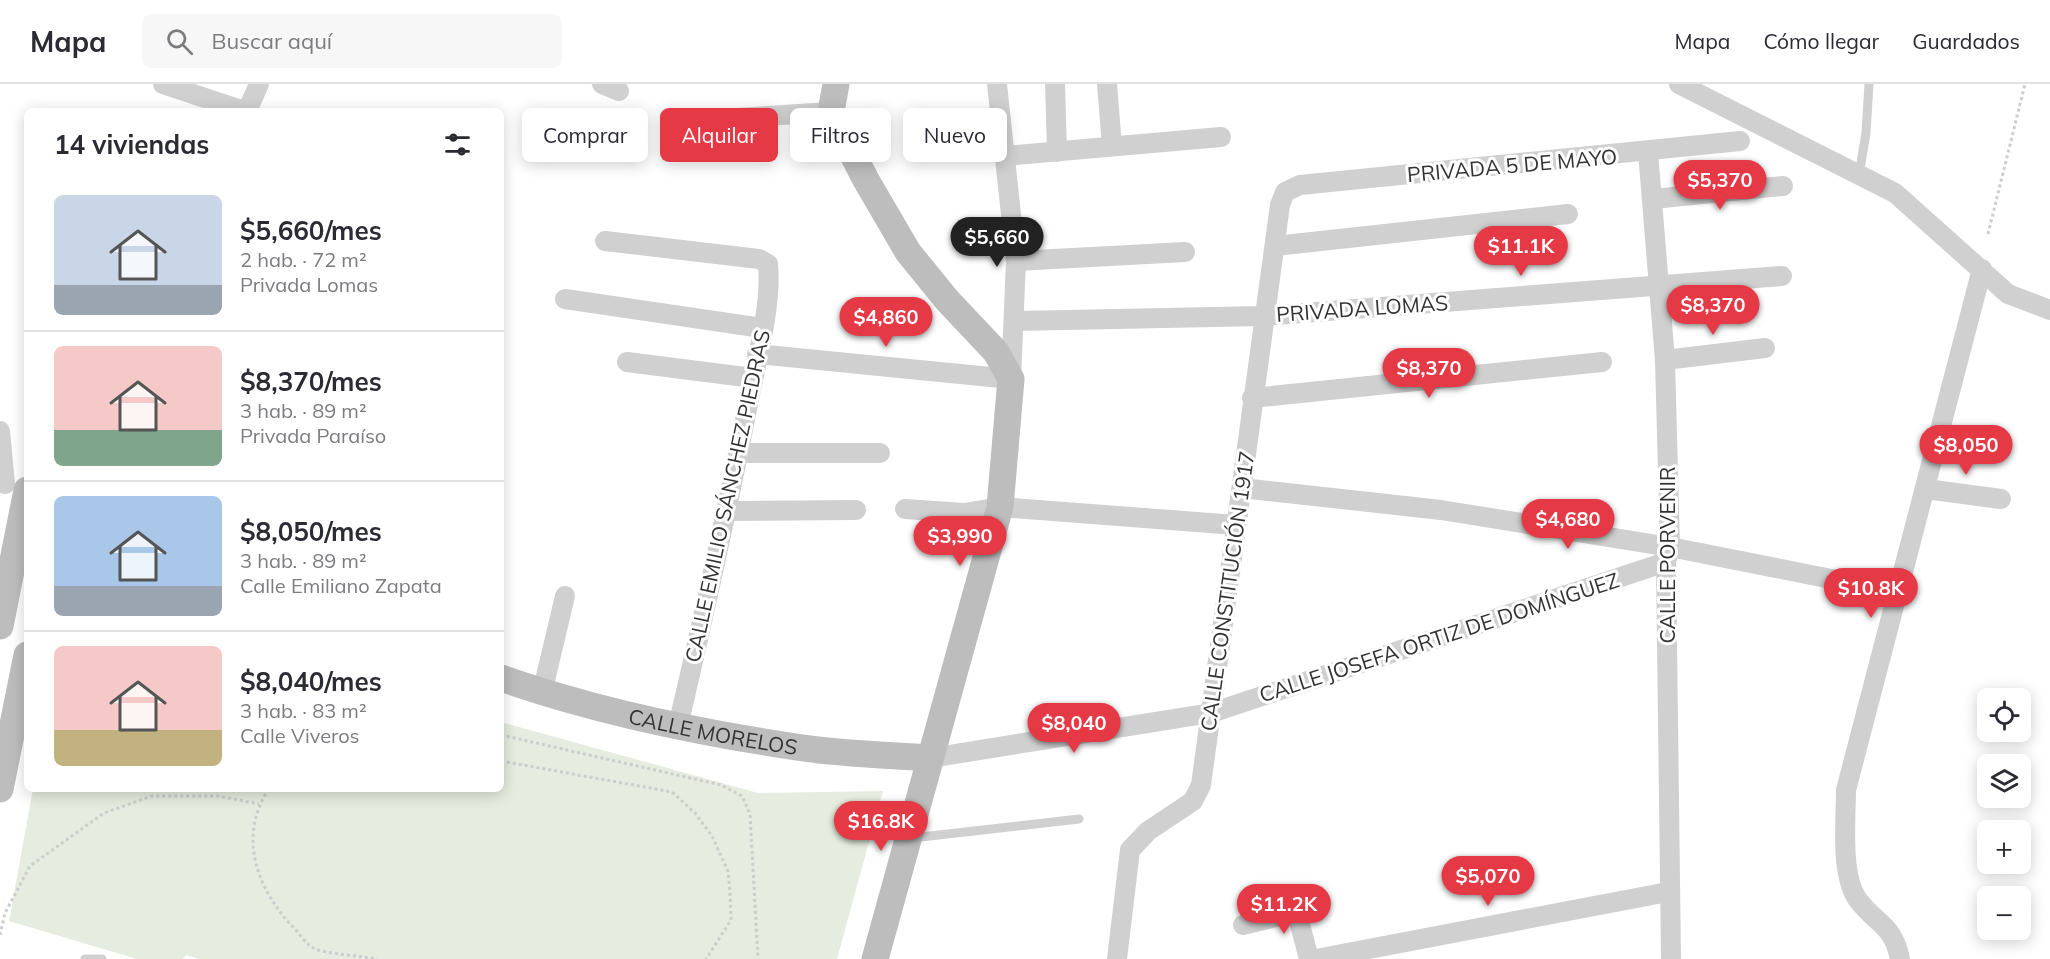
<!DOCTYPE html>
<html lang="es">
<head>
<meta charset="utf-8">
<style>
	:root { --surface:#fff; --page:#f7f7f7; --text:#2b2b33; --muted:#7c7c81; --line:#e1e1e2; --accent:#e63946 }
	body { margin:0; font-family:Mulish,sans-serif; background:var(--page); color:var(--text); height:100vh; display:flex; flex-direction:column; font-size:22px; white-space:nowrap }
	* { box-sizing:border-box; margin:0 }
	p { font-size:20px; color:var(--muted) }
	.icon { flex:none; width:33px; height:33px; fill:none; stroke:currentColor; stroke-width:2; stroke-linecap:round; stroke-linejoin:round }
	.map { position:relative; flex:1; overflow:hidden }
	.sheet { position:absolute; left:24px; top:24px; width:480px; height:684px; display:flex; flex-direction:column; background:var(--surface); border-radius:9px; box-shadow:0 3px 15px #0003 }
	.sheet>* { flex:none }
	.hud { position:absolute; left:522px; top:24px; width:570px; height:54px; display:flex; gap:12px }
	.tools { position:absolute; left:1977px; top:604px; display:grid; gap:12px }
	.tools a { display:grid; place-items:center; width:54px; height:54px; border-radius:9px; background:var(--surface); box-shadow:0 3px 15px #0003; font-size:30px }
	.price { position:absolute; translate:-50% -51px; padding:0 14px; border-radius:21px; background:var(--accent); color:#fff; font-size:20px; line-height:39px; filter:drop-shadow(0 2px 3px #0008) }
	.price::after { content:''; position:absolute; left:50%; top:36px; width:18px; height:14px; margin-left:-9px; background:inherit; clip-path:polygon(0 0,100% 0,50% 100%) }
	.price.selected { background:#222; color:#fff }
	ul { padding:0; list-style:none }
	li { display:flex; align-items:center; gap:18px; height:150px; padding:0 30px }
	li+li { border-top:2px solid var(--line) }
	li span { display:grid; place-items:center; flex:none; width:168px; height:120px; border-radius:9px; color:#555 }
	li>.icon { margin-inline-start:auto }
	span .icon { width:72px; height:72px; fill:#fffc; stroke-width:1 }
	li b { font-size:26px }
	h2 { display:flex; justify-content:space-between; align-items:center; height:72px; padding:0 30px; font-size:26px }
	.tag { padding:0 21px; border-radius:9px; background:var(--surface); box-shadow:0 3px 15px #0003; font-size:21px; line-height:54px }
	.tag.selected { background:var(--accent); color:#fff }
	header { display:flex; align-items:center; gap:36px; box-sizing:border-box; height:84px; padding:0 30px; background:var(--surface); border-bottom:2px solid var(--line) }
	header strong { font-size:28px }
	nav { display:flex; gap:33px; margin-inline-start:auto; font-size:21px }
	.search { width:420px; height:54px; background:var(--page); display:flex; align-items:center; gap:15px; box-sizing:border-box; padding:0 21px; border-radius:9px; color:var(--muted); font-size:22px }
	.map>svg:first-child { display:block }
	.green { fill:#e6ecdf }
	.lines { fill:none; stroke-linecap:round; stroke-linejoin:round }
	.path { stroke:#cdcdcd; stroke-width:3; stroke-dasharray:3 3; stroke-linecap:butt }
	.lane { stroke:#d0d0d0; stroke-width:9 }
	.street { stroke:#d0d0d0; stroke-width:20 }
	.secondary { stroke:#bdbdbd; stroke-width:27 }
	.labels { text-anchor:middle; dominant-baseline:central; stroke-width:6; stroke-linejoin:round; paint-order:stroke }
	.street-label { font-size:21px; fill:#333; stroke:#fff }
</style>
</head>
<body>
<header>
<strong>Mapa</strong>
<div class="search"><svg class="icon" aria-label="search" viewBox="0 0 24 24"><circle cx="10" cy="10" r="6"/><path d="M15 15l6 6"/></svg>Buscar aquí</div>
<nav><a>Mapa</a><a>Cómo llegar</a><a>Guardados</a></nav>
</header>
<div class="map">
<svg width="2050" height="875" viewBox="0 0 2050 875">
	<rect width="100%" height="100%" fill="#fff"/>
	<!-- green -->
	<path class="green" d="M501 638 758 709 883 707 837 875H200L186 871 183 875H137L9 837 33 705H501Z"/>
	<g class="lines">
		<!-- path -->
		<g class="path">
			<path d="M1988 150 2025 0"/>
			<path d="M501 651 721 701 742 712 750 730 758 875"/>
			<path d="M501 677 672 708 695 729 712 752 728 787 730 808 731 836 706 875"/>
			<path d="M269 705C237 752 257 806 294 844 300 850 306 860 313 864 325 870 362 872 377 875"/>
			<path d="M0 851 5 829 30 782 104 729 152 712H218L259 720"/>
		</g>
		<!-- lane -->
		<g class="lane">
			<path d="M1859 91 1866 49 1869 0"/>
			<path d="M912 754 1079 735"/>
			<path d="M85 875H102"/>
		</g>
		<!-- street -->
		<g class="street">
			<path d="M163 0 238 25H248L259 0"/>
			<path d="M602 0 619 7"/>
			<path d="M1055 0 1057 68"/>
			<path d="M1107 0 1112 62"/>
			<path d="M1679 0 1895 109 2008 210 2050 226"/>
			<path d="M672 38 831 28"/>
			<path d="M1648 68 1665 276 1670 463 1666 478 1671 875"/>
			<path d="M1004 72 1221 53"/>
			<path d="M1653 115 1783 102"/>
			<path d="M605 157 759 175 768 180C772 222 756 278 748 320 727 428 703 535 678 642"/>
			<path d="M1275 162 1568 130"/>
			<path d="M1016 177 1185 168"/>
			<path d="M565 215 762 244"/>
			<path d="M1014 237 1263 232 1782 192"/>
			<path d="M757 270 1011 295 1016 177 997 0"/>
			<path d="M1665 276 1765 264"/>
			<path d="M627 278 753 294"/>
			<path d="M1252 314 1602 278"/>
			<path d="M0 347 5 400"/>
			<path d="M739 369H880"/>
			<path d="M1242 404 1441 426 1670 463 1897 508"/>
			<path d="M1926 405 2001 415"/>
			<path d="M905 425 964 429 1000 423 1236 441"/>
			<path d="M727 427 856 426"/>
			<path d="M542 609 565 512"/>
			<path d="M930 674 1211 629 1666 478"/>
			<path d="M1294 817 1309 875"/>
			<path d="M1243 841 1297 828"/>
			<path d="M1117 875 1130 766 1148 747 1193 717 1201 701C1228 507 1254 314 1280 121L1285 108 1300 101 1740 57"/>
			<path d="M1316 875 1668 808"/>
			<path d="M1900 875C1893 840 1877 841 1858 816 1840 791 1846 736 1846 706L1982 185"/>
		</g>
		<!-- secondary -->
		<g class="secondary">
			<path d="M836 0 831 28 866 96 908 168 947 216 996 268 1011 295 1000 423 875 875"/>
			<path d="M0 542 27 406"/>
			<path id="s1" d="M501 594C598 628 701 649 803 664 845 670 888 671 930 674"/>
			<path d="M0 705 27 571"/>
		</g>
	</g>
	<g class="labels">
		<!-- street labels -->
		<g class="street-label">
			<text transform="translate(1512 81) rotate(-5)">PRIVADA 5 DE MAYO</text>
			<text transform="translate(1362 224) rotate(-4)">PRIVADA LOMAS</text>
			<text transform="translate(727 412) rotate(-78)">CALLE EMILIO SÁNCHEZ PIEDRAS</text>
			<text transform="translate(1667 471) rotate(-90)">CALLE PORVENIR</text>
			<text transform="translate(1227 507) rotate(-82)">CALLE CONSTITUCIÓN 1917</text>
			<text transform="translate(1439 553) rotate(-18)">CALLE JOSEFA ORTIZ DE DOMÍNGUEZ</text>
			<text stroke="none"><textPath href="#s1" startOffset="219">CALLE MORELOS</textPath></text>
		</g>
	</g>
</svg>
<div class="tools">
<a><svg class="icon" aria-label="locate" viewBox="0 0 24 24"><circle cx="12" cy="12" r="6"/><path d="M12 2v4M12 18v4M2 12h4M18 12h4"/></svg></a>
<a><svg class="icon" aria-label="layers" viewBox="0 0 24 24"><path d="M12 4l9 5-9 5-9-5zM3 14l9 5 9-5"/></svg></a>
<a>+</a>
<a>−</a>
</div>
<b class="price" style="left:1720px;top:127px">$5,370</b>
<b class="price selected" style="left:997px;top:184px">$5,660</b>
<b class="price" style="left:1521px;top:193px">$11.1K</b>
<b class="price" style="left:1713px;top:252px">$8,370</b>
<b class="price" style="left:886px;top:264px">$4,860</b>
<b class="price" style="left:1429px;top:315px">$8,370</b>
<b class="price" style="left:1966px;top:392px">$8,050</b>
<b class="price" style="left:1568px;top:466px">$4,680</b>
<b class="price" style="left:960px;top:483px">$3,990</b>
<b class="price" style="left:1871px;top:535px">$10.8K</b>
<b class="price" style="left:1074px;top:670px">$8,040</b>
<b class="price" style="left:881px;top:768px">$16.8K</b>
<b class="price" style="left:1488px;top:823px">$5,070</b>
<b class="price" style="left:1284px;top:851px">$11.2K</b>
<div class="hud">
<a class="tag">Comprar</a>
<a class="tag selected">Alquilar</a>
<a class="tag">Filtros</a>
<a class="tag">Nuevo</a>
</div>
<section class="sheet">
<h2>14 viviendas<svg class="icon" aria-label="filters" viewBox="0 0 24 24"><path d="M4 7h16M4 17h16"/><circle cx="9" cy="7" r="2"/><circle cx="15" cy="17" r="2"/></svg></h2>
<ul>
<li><span style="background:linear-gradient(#c9d6e8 75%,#9aa5b1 0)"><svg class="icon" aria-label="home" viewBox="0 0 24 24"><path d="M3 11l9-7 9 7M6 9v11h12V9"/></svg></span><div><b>$5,660/mes</b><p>2 hab. · 72 m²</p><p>Privada Lomas</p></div></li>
<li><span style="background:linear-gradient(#f6c9c9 70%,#7fa58c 0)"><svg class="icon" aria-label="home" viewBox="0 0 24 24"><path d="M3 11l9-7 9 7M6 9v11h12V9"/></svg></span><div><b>$8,370/mes</b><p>3 hab. · 89 m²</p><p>Privada Paraíso</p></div></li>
<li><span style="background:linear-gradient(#a9c7e8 75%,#9aa5b1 0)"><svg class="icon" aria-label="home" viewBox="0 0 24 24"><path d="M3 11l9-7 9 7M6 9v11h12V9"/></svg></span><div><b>$8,050/mes</b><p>3 hab. · 89 m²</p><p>Calle Emiliano Zapata</p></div></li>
<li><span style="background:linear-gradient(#f6c9c9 70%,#c2b280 0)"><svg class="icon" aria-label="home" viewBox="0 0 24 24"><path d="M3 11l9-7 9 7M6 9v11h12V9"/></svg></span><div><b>$8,040/mes</b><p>3 hab. · 83 m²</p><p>Calle Viveros</p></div></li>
</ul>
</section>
</div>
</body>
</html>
